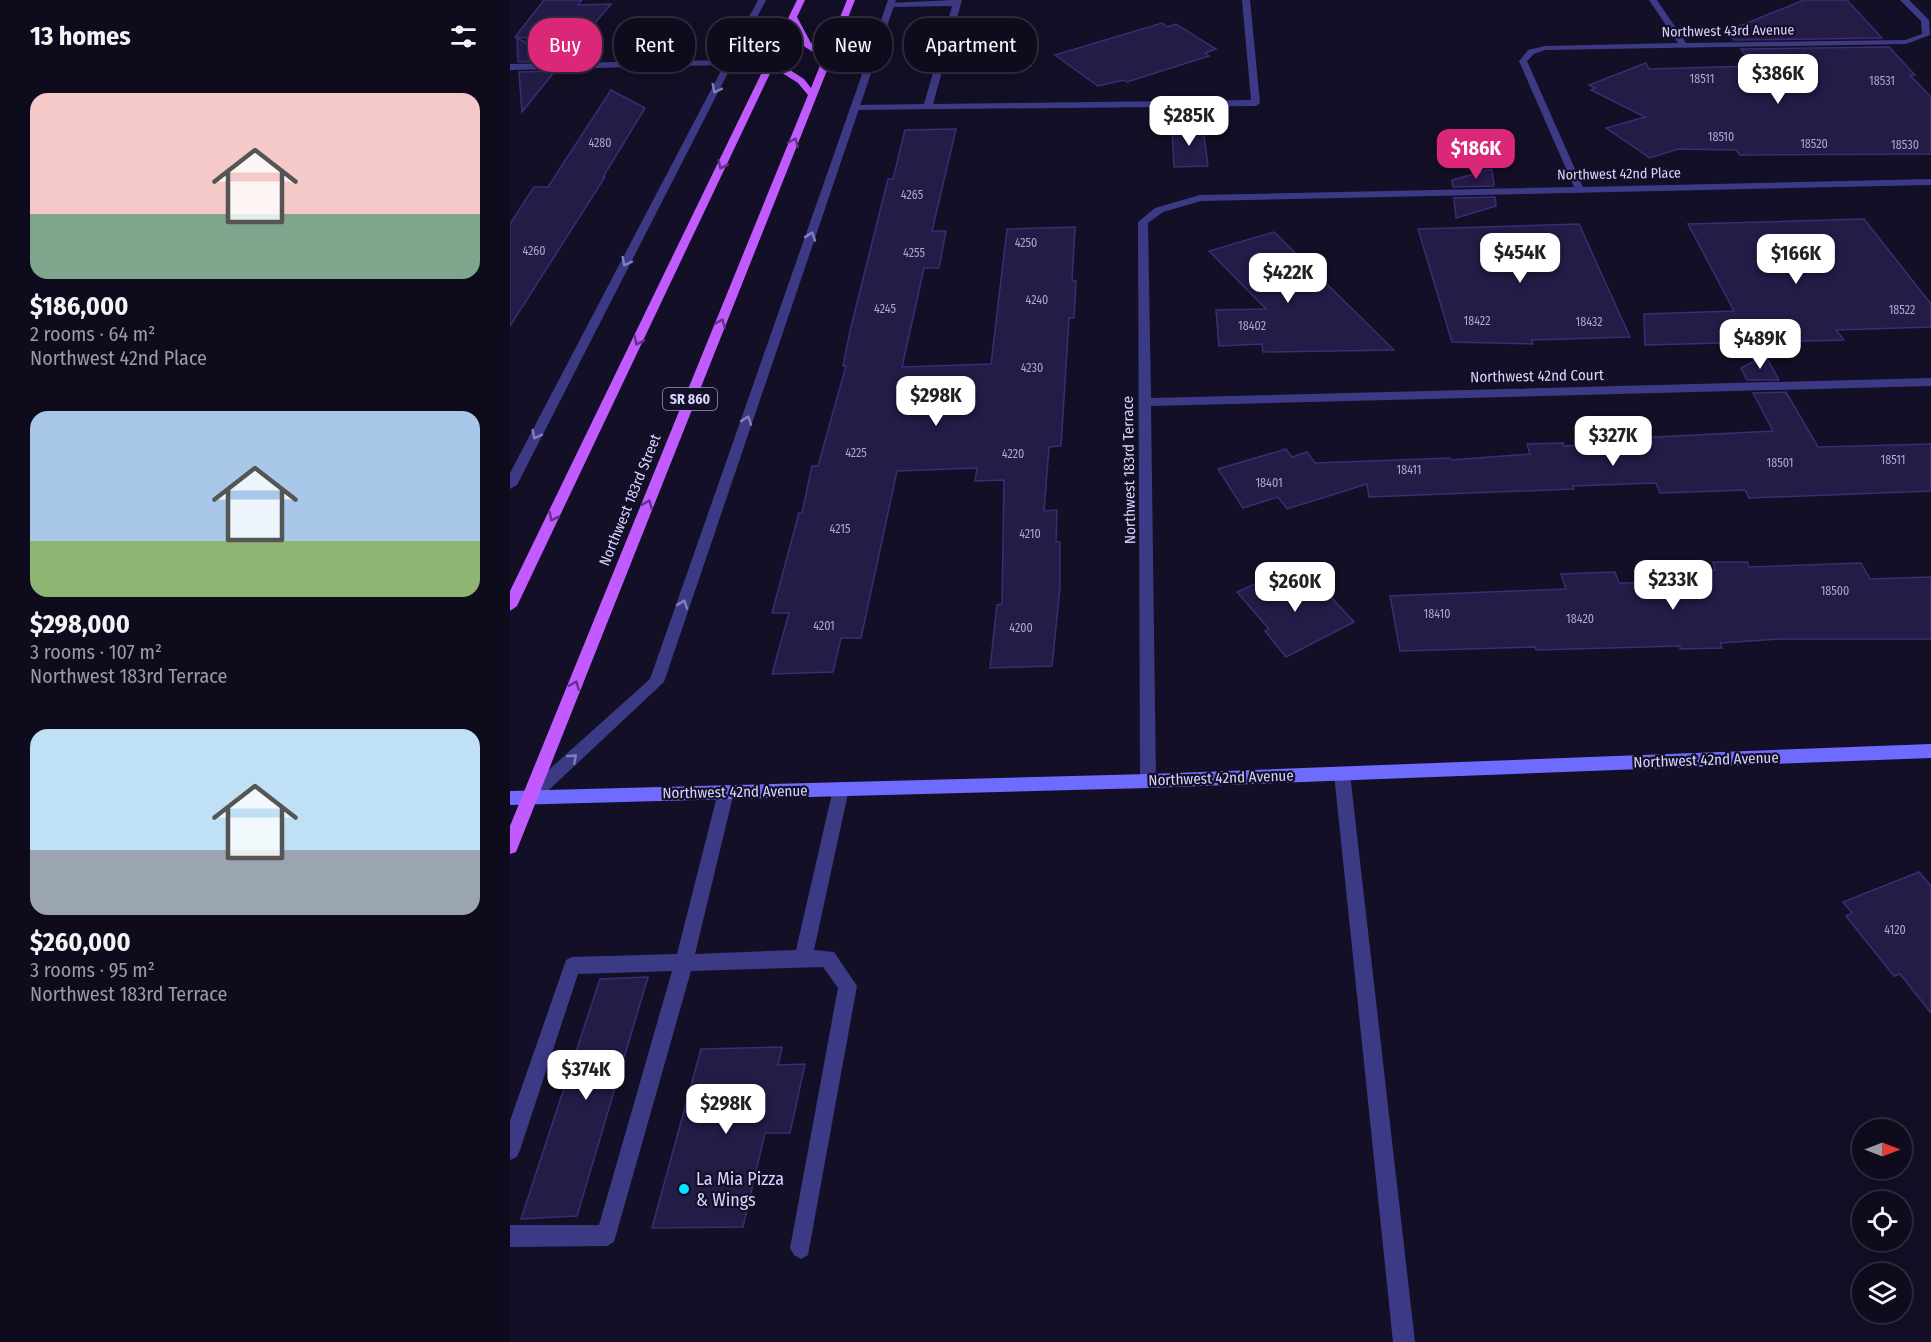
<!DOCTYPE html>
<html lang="en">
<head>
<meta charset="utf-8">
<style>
	:root { --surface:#0e0b1c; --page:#171425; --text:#f1f3f6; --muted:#9b9ba3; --line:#2e2b3b; --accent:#db2777 }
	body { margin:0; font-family:"Fira Sans Condensed",sans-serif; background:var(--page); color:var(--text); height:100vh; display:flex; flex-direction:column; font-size:22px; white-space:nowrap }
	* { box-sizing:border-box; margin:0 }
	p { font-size:20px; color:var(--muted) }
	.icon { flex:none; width:33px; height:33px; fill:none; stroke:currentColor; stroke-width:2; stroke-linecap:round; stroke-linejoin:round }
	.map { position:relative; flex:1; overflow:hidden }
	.drawer { display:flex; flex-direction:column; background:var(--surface); width:510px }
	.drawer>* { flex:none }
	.banner { position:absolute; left:18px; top:18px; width:570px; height:54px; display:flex; gap:12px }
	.needle { width:39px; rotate:90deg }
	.controls { position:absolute; left:1342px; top:1119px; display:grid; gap:12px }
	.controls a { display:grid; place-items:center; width:60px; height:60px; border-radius:50%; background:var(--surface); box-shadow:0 6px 24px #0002,0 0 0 2px var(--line); font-size:30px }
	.price { position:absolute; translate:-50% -51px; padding:0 14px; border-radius:12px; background:#fff; color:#222; font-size:20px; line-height:39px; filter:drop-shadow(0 2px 3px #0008) }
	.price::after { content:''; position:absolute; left:50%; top:36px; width:18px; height:14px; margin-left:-9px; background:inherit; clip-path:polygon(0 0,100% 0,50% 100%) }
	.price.on { background:var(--accent); color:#fff }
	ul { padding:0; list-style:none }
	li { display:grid; align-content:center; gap:12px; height:318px; padding:0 30px }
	li span { display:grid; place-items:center; height:186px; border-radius:18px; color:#555 }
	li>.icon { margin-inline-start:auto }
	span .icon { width:108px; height:108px; fill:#fffc; stroke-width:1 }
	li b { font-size:26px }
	h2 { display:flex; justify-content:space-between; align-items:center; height:72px; padding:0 30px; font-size:26px }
	.pill { padding:0 21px; border-radius:24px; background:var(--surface); box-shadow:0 6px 24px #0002,0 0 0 2px var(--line); font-size:21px; line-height:54px }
	.pill.on { background:var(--accent); color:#fff }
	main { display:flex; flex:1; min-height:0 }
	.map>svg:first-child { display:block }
	.building { fill:#241b47; stroke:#3b2d73; stroke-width:1.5 }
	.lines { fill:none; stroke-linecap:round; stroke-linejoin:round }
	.lane { fill:#3d3a85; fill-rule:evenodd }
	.street { fill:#3d3a85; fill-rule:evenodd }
	.secondary { fill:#6f6bff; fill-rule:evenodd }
	.primary { fill:#c25bff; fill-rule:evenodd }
	.oneway { stroke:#837fbc }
	.oneway2 { stroke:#623188 }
	.poi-dot { fill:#00e5ff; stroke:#130f26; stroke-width:2 }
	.labels { text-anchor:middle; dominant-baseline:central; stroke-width:4.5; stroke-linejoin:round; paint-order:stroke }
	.number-label { font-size:12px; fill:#aca6d1 }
	.far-street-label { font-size:14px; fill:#d9d4ff; stroke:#130f26 }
	.shield { fill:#130f26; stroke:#9e99be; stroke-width:1.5 }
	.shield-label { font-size:14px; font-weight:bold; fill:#d9d4ff }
	.street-label { font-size:15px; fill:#d9d4ff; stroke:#130f26 }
	.near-poi-label { font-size:18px; fill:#d9d4ff; stroke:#130f26; text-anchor:start }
</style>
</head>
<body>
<main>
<section class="drawer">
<h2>13 homes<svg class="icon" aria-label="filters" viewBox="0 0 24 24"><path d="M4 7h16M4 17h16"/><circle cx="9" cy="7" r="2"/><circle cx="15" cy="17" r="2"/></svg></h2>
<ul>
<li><span style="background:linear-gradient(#f6c9c9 65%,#7fa58c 0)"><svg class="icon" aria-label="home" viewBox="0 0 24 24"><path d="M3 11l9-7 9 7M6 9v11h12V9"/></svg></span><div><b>$186,000</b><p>2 rooms · 64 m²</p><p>Northwest 42nd Place</p></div></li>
<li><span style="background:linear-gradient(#a9c7e8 70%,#8fb573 0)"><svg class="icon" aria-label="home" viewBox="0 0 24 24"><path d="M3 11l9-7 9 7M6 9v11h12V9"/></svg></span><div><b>$298,000</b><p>3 rooms · 107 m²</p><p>Northwest 183rd Terrace</p></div></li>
<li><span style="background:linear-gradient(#bfe0f5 65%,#9aa5b1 0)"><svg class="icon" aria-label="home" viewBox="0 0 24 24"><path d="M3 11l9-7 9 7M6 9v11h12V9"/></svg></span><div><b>$260,000</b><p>3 rooms · 95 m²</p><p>Northwest 183rd Terrace</p></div></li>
</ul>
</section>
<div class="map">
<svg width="1421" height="1342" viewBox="0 0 1421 1342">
	<rect width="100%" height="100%" fill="#130f26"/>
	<!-- building -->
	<g class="building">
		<path d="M34 0H72L68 5 101 4 70 41 5 37Z"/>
		<path d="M1294 0H1337L1372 38 1224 40 1217 31Z"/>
		<path d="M652 23 657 27 666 24 706 49 695 53 699 56 617 82 614 80 588 86 545 55Z"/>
		<path d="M7 38 52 61 8 62Z"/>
		<path d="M1379 47 1405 75H1400L1421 97V154L1230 155 1226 150 1168 149 1140 158 1096 128 1135 117 1081 90 1085 88 1079 85 1136 63 1139 69 1244 66 1231 49Z"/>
		<path d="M45 71 12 112 9 72Z"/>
		<path d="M101 90 135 108 93 177H95L0 326V224L24 187H38Z"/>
		<path d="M693 127 698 166 664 167 662 128Z"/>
		<path d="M446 129 422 231H436L429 268H414L392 367 481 364 497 229 565 227 562 281H566L564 318H559L551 446 539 447 534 511 547 510 546 542H550V587L542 666 480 668 487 605 492 604 494 480 465 481 467 468 387 471 351 638H331L323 672 262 674 279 613H262L289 513H292L302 466H308L336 366H333L340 331 378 179H383L395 130Z"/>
		<path d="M982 169 984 186 943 187 942 180Z"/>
		<path d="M985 197 986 206 946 218 944 198Z"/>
		<path d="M1354 219 1421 304V327L1326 330 1334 340 1135 345 1134 314 1224 311 1178 224Z"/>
		<path d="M1069 224 1120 337 1021 340 1023 344 942 342 908 229Z"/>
		<path d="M764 232 884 350 753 352 752 344 709 346 706 310 756 309 699 251Z"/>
		<path d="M1255 355 1269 380H1237L1231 368Z"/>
		<path d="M1276 392 1308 447 1421 444V491L1239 498 1235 490 1150 493 1146 483 1063 486 1064 489 859 497 857 484 777 509 768 497 733 508 708 469 776 449 782 457 797 452 805 463 940 458 941 460 1020 454 1017 444 1053 443 1054 446 1131 443 1128 438 1263 431 1243 393Z"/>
		<path d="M1203 562H1237L1239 567 1351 563 1360 579 1421 577V639H1270L1210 643 1212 648 1170 649V646L1026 650 1025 647 890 651 880 596 1056 589 1051 574 1105 572 1109 583 1191 582 1186 570H1205Z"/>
		<path d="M767 574 787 595 809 584 844 622 776 657 755 631 759 629 727 592Z"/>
		<path d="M1409 872 1421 886V1013L1390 974 1384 976 1336 916 1342 913 1333 902Z"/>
		<path d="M138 977 67 1216 11 1219 90 979Z"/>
		<path d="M272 1047 268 1065 295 1064 280 1133H255L233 1227 142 1228 191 1049Z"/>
	</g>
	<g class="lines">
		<!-- lane -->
		<g class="lane">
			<path d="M444 0H452L423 104 741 100 732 0H740L750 103 746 106 342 110V106L345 105 414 104 442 6 380 7 376 5 380 3Z"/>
			<path d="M832 767 838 769 840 774 905 1342H883L824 774 826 769Z"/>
			<path d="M331 782 337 784 339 789 304 950 324 952 347 986 298 1255 291 1259 284 1255 280 1248 328 988 313 967 181 971 104 1242 97 1246 0 1247V1225H89L162 971 68 974 10 1150 7 1157 0 1160V1121L56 960 62 957 167 954 208 792 210 787 216 785 222 787 224 792 185 954 286 950 323 789 325 784Z"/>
		</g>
		<!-- street -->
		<g class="street">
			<path d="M248 0H256L225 60 262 59 266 62 262 65H222L7 485 0 489V473L214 65 0 70V64L216 60Z"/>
			<path d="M378 0H386L154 682 26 802 20 804 14 802 12 797 14 792 140 679 357 60H318L314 57 318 54H359Z"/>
			<path d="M1139 0H1147L1176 43 1395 40 1412 34 1411 21 1390 0H1399L1419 20 1420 35 1396 44 1035 50 1024 54 1017 61 1073 187 1421 179V185L691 201 653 212 638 223 641 398 1421 378V386L641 406 646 781 644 786 638 788 632 786 630 781 628 222 645 208 690 195 1064 187 1009 61 1018 50 1035 46 1168 43Z"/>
		</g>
		<!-- secondary -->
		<path class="secondary" d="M1421 744V758L638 788 0 805V791L638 774Z"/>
		<!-- primary -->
		<path class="primary" d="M287 0H295L287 17 301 43 316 52 337 0H345L8 847 6 852 0 854V826L298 95 288 83 263 67 7 606 0 611V591ZM283 25 295 47 313 58 301 88 294 79 266 61Z"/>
	</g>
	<!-- one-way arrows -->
	<defs><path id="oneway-chevron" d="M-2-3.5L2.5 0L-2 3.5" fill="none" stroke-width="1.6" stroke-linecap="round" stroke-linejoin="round" transform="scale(1.5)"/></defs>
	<g class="oneway">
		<use href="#oneway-chevron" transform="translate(206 89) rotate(117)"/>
		<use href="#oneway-chevron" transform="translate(301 236) rotate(-71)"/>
		<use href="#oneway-chevron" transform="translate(116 262) rotate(117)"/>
		<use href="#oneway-chevron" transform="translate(237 420) rotate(-71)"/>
		<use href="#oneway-chevron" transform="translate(26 435) rotate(117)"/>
		<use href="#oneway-chevron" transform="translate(173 604) rotate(-71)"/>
		<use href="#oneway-chevron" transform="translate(63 758) rotate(-42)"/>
	</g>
	<g class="oneway2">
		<use href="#oneway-chevron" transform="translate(284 142) rotate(-68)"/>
		<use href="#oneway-chevron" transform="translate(212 165) rotate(116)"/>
		<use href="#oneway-chevron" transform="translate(211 323) rotate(-68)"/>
		<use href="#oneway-chevron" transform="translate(128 341) rotate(116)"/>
		<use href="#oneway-chevron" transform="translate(138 504) rotate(-68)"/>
		<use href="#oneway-chevron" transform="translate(43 517) rotate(116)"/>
		<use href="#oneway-chevron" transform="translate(65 685) rotate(-68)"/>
	</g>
	<!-- markers -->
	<circle class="poi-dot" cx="174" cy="1189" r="6"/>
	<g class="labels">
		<!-- number labels -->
		<g class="number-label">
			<text x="1192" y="79">18511</text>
			<text x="1372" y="81">18531</text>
			<text x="1211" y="137">18510</text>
			<text x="90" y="143">4280</text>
			<text x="1304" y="144">18520</text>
			<text x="1395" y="145">18530</text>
			<text x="402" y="195">4265</text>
			<text x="516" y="243">4250</text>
			<text x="24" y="251">4260</text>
			<text x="404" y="253">4255</text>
			<text x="527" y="300">4240</text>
			<text x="375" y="309">4245</text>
			<text x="1392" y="310">18522</text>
			<text x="967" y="321">18422</text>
			<text x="1079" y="322">18432</text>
			<text x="742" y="326">18402</text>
			<text x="522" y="368">4230</text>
			<text x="346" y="453">4225</text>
			<text x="503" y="454">4220</text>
			<text x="1383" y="460">18511</text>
			<text x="1270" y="463">18501</text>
			<text x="899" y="470">18411</text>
			<text x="759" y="483">18401</text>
			<text x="330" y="529">4215</text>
			<text x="520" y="534">4210</text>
			<text x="1325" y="591">18500</text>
			<text x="927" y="614">18410</text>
			<text x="1070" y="619">18420</text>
			<text x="314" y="626">4201</text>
			<text x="511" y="628">4200</text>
			<text x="1385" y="930">4120</text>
		</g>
		<!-- far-street labels -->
		<g class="far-street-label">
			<text transform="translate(1218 31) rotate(-1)">Northwest 43rd Avenue</text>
			<text transform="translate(1109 174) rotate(-1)">Northwest 42nd Place</text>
		</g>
		<!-- shield labels -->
		<rect class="shield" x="153" y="388" width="54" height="22" rx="4.5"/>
		<g class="shield-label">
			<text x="180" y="399">SR 860</text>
		</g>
		<!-- street labels -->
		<g class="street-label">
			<text transform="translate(1027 376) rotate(-1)">Northwest 42nd Court</text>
			<text transform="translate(619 470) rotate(-91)">Northwest 183rd Terrace</text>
			<text transform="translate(120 500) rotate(-68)">Northwest 183rd Street</text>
			<text transform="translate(1196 760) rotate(-2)">Northwest 42nd Avenue</text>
			<text transform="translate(711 778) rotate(-2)">Northwest 42nd Avenue</text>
			<text transform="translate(225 792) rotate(-1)">Northwest 42nd Avenue</text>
		</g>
		<!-- near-poi labels -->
		<g class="near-poi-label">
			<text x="186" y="1179">La Mia Pizza<tspan x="186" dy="21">&amp; Wings</tspan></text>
		</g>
	</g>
</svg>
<div class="controls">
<a><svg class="needle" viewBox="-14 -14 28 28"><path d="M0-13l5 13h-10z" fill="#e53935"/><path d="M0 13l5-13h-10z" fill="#9b9ba3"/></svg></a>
<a><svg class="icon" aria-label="locate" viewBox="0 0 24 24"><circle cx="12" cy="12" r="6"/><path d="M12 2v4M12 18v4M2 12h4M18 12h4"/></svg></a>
<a><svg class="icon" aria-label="layers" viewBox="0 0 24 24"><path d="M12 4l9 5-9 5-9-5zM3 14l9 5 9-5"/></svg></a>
</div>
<b class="price" style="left:1268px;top:105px">$386K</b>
<b class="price" style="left:679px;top:147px">$285K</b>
<b class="price on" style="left:966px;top:180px">$186K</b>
<b class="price" style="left:1010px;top:284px">$454K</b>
<b class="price" style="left:1286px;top:285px">$166K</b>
<b class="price" style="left:778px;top:304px">$422K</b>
<b class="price" style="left:1250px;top:370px">$489K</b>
<b class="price" style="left:426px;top:427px">$298K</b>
<b class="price" style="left:1103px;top:467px">$327K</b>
<b class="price" style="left:1163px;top:611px">$233K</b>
<b class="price" style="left:785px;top:613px">$260K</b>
<b class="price" style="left:76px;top:1101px">$374K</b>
<b class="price" style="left:216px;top:1135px">$298K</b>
<div class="banner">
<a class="pill on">Buy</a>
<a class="pill">Rent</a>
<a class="pill">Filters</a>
<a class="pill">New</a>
<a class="pill">Apartment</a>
</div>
</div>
</main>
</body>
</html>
